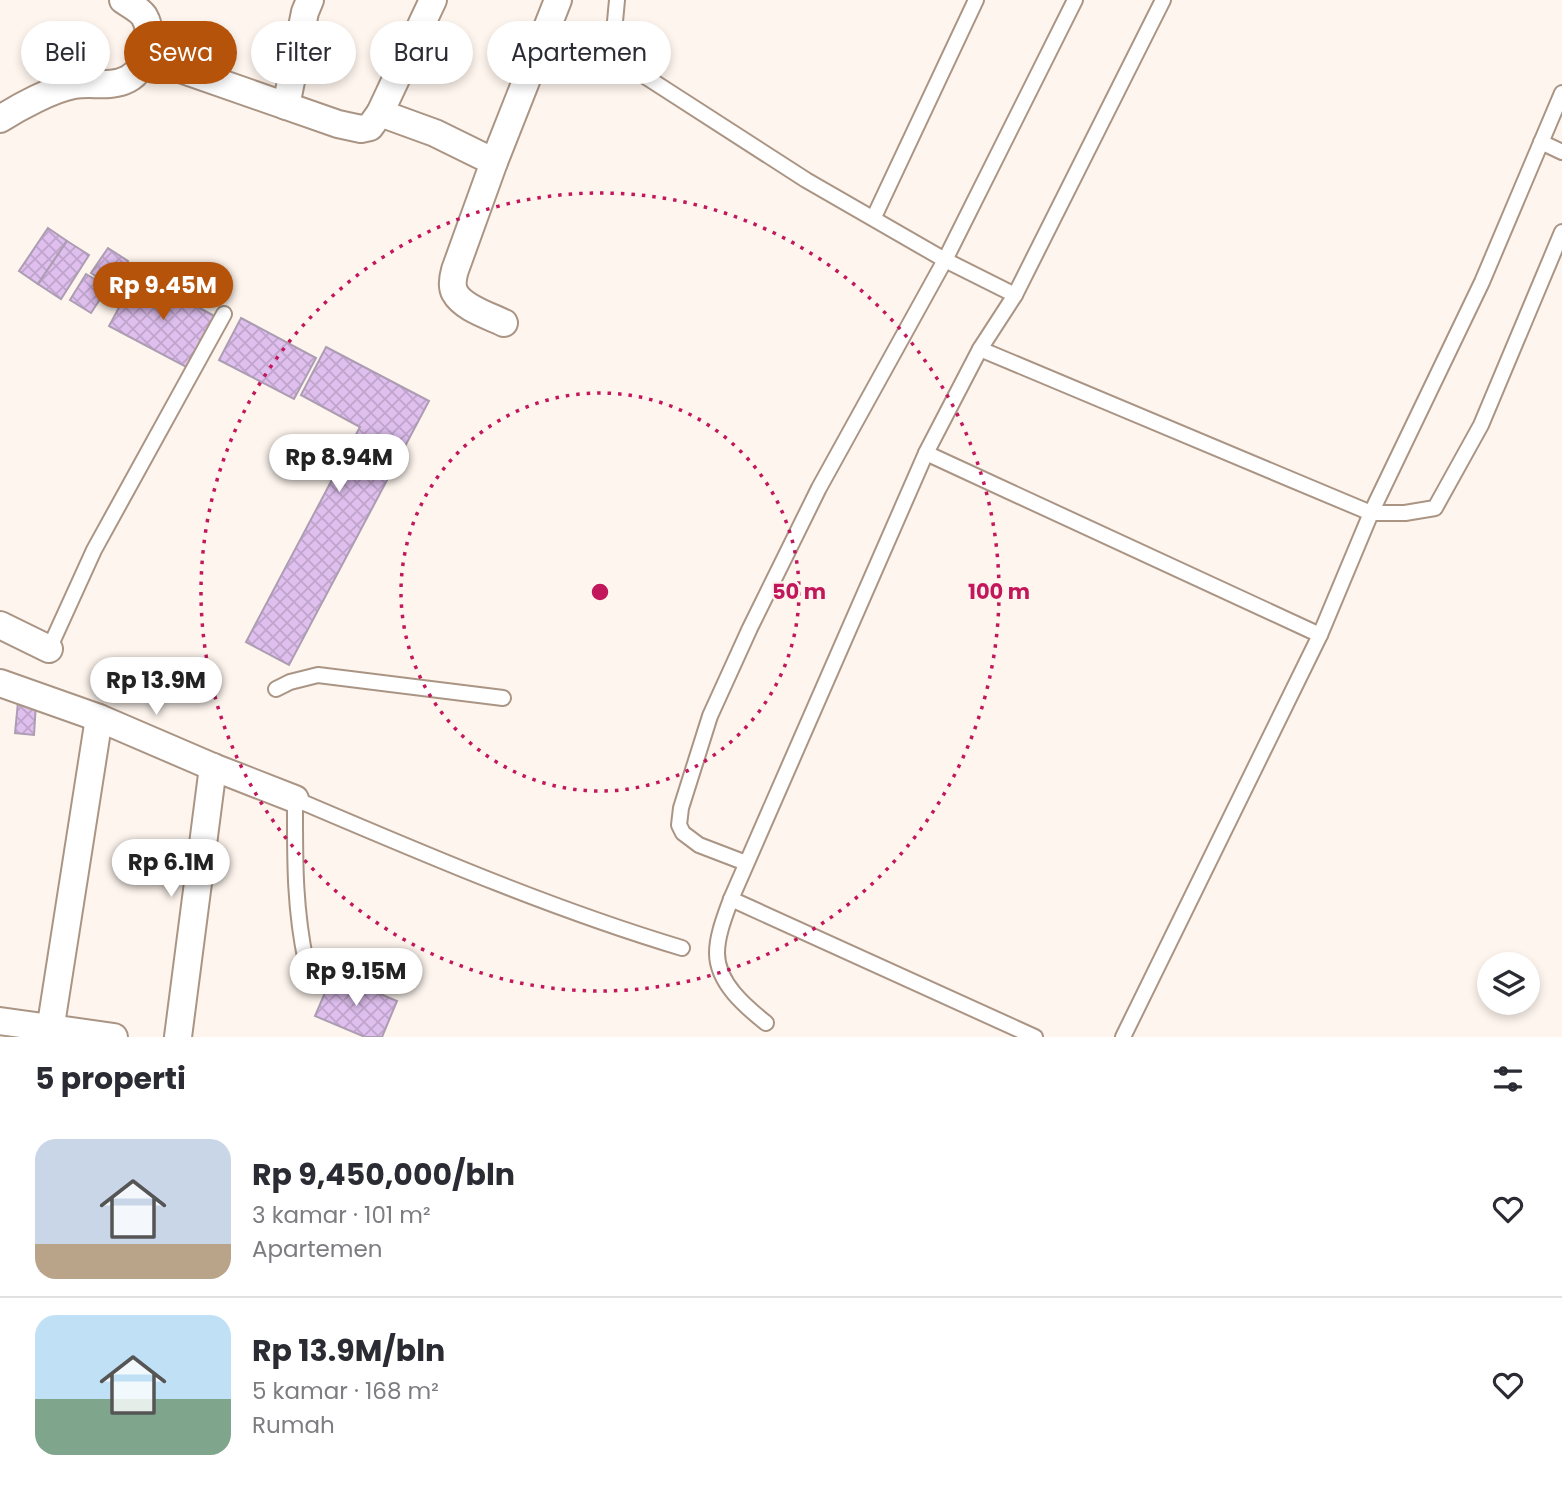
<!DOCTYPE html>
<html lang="id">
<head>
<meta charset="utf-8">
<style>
	:root { --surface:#fff; --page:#f2f2f3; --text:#2b2b33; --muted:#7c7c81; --line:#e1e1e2; --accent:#b45309 }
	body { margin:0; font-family:Poppins,sans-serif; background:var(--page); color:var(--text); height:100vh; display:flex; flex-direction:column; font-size:26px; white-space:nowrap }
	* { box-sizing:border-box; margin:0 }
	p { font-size:23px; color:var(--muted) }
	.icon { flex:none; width:38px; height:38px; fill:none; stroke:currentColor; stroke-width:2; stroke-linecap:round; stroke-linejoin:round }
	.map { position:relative; height:1037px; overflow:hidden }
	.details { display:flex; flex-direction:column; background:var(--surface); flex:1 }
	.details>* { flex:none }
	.guide { position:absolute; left:21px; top:21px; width:700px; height:63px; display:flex; gap:14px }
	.controls { position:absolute; left:1477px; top:952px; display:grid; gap:14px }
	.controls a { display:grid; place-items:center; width:63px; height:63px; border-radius:50%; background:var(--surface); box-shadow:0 4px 10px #0003; font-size:35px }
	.price { position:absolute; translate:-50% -60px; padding:0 16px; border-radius:24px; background:#fff; color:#222; font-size:23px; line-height:46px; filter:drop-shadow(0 2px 4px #0008) }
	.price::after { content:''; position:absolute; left:50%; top:42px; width:21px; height:16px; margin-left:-10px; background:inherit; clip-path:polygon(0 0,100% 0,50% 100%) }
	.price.current { background:var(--accent); color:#fff }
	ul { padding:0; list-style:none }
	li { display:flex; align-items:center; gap:21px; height:175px; padding:0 35px }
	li+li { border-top:2px solid var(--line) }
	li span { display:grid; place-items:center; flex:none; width:196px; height:140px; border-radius:21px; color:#555 }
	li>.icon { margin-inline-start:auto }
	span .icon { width:84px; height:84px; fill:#fffc; stroke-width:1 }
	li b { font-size:30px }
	h2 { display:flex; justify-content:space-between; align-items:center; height:84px; padding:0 35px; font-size:30px }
	.tag { padding:0 24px; border-radius:32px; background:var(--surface); box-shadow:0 4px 10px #0003; font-size:24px; line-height:63px }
	.tag.current { background:var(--accent); color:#fff }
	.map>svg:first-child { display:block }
	.building { fill:url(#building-cross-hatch); stroke:#ac9db2; stroke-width:2 }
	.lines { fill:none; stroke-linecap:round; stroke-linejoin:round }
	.lane-casing { stroke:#aa9585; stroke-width:18 }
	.street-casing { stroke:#aa9585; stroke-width:30 }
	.lane { stroke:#fff; stroke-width:14 }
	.street { stroke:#fff; stroke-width:26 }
	.ring { fill:none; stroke:#c2185b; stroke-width:3.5; stroke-dasharray:3.5 7 }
	.centre { fill:#c2185b; stroke:#fef5ee; stroke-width:3.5 }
	.ring-label { font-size:21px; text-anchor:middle; font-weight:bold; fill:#c2185b; stroke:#fef5ee; stroke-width:5; stroke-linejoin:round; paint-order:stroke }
</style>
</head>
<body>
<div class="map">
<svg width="1562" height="1037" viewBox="0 0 1562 1037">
	<defs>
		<pattern id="building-cross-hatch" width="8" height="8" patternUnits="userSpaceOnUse" patternTransform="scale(1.75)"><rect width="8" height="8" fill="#dfbfee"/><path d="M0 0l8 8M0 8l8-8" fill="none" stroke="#c0a4cc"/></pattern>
	</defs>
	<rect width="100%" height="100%" fill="#fef5ee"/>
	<!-- building -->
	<g class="building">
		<path d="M48 228 67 241 38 284 19 271Z"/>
		<path d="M67 241 89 255 61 299 38 284Z"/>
		<path d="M108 248 128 261 111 286 91 273Z"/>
		<path d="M86 274 108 287 91 313 70 300Z"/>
		<path d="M137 274 218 318 190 369 109 326Z"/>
		<path d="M241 318 316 358 294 399 219 360Z"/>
		<path d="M326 347 429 401 289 665 246 642 360 427 301 395Z"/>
		<path d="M18 702 36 703 34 735 15 733Z"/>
		<path d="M333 974 397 1001 382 1037H365L315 1016Z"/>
	</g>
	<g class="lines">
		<defs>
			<g id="lane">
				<path d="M617 0 613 43 614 50 626 64 806 180 945 260 1015 295"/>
				<path d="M1541 142 1562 152"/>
				<path d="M874 217 976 0"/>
				<path d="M980 349 1371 513H1405L1435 508 1481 425 1562 232"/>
				<path d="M926 453 1320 635"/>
				<path d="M49 649 94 550 224 314"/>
				<path d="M276 689 290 682 318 675 503 698"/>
				<path d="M746 863 699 845 683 833 679 825 681 808 710 716 750 628 819 488 945 260 1075 0"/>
				<path d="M731 899 1035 1037"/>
				<path d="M306 962C294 906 295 856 295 799 422 853 549 908 682 948"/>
				<path d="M766 1023C746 1007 717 983 717 953 717 935 725 916 731 899L926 453 980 349 1015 295 1163 0"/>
				<path d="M1123 1037 1320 635 1371 513 1482 282 1562 93"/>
			</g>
			<g id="street">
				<path d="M146 57 338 124 361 129 370 127 380 113 435 133 494 162 455 270C453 277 451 286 455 293 463 308 490 316 504 323"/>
				<path d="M286 106 305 12 310 0"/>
				<path d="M380 113 433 0"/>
				<path d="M0 119C19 107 52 89 74 85 92 82 111 88 128 79 147 69 155 35 144 16 139 9 130 5 123 0"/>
				<path d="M494 162 558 0"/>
				<path d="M0 625 49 649"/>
				<path d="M0 683 99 718 213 767 295 799"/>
				<path d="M0 1021 114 1037"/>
				<path d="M49 1037 99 718"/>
				<path d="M178 1037 213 767"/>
			</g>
		</defs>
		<!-- lane casing -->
		<use href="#lane" class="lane-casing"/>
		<!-- street casing -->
		<use href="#street" class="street-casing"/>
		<!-- lane -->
		<use href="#lane" class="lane"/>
		<!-- street -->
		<use href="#street" class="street"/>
	</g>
	<!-- distance rings -->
	<g class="ring">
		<circle cx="600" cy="592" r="199"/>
		<circle cx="600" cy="592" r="399"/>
	</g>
	<circle cx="600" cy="592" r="10" class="centre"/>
	<g class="ring-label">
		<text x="799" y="599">50 m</text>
		<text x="999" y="599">100 m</text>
	</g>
</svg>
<div class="controls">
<a><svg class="icon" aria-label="layers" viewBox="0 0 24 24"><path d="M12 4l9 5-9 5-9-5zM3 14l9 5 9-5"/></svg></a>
</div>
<b class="price current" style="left:163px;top:322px">Rp 9.45M</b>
<b class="price" style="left:339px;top:494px">Rp 8.94M</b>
<b class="price" style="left:156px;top:717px">Rp 13.9M</b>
<b class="price" style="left:171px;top:899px">Rp 6.1M</b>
<b class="price" style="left:356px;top:1008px">Rp 9.15M</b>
<div class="guide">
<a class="tag">Beli</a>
<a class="tag current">Sewa</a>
<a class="tag">Filter</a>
<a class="tag">Baru</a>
<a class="tag">Apartemen</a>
</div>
</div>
<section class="details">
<h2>5 properti<svg class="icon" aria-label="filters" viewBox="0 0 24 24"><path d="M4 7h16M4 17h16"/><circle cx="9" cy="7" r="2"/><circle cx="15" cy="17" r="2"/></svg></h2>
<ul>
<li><span style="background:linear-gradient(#c9d6e8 75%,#b9a48a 0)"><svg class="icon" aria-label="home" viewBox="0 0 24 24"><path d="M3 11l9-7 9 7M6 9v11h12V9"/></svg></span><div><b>Rp 9,450,000/bln</b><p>3 kamar · 101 m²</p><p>Apartemen</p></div><svg class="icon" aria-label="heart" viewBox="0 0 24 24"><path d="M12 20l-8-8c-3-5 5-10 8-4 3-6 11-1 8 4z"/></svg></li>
<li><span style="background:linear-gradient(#bfe0f5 60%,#7fa58c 0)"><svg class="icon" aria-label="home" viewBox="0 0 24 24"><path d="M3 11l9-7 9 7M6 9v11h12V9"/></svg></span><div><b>Rp 13.9M/bln</b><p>5 kamar · 168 m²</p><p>Rumah</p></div><svg class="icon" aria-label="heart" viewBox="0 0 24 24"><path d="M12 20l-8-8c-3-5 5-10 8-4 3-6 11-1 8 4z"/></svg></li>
</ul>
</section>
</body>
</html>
